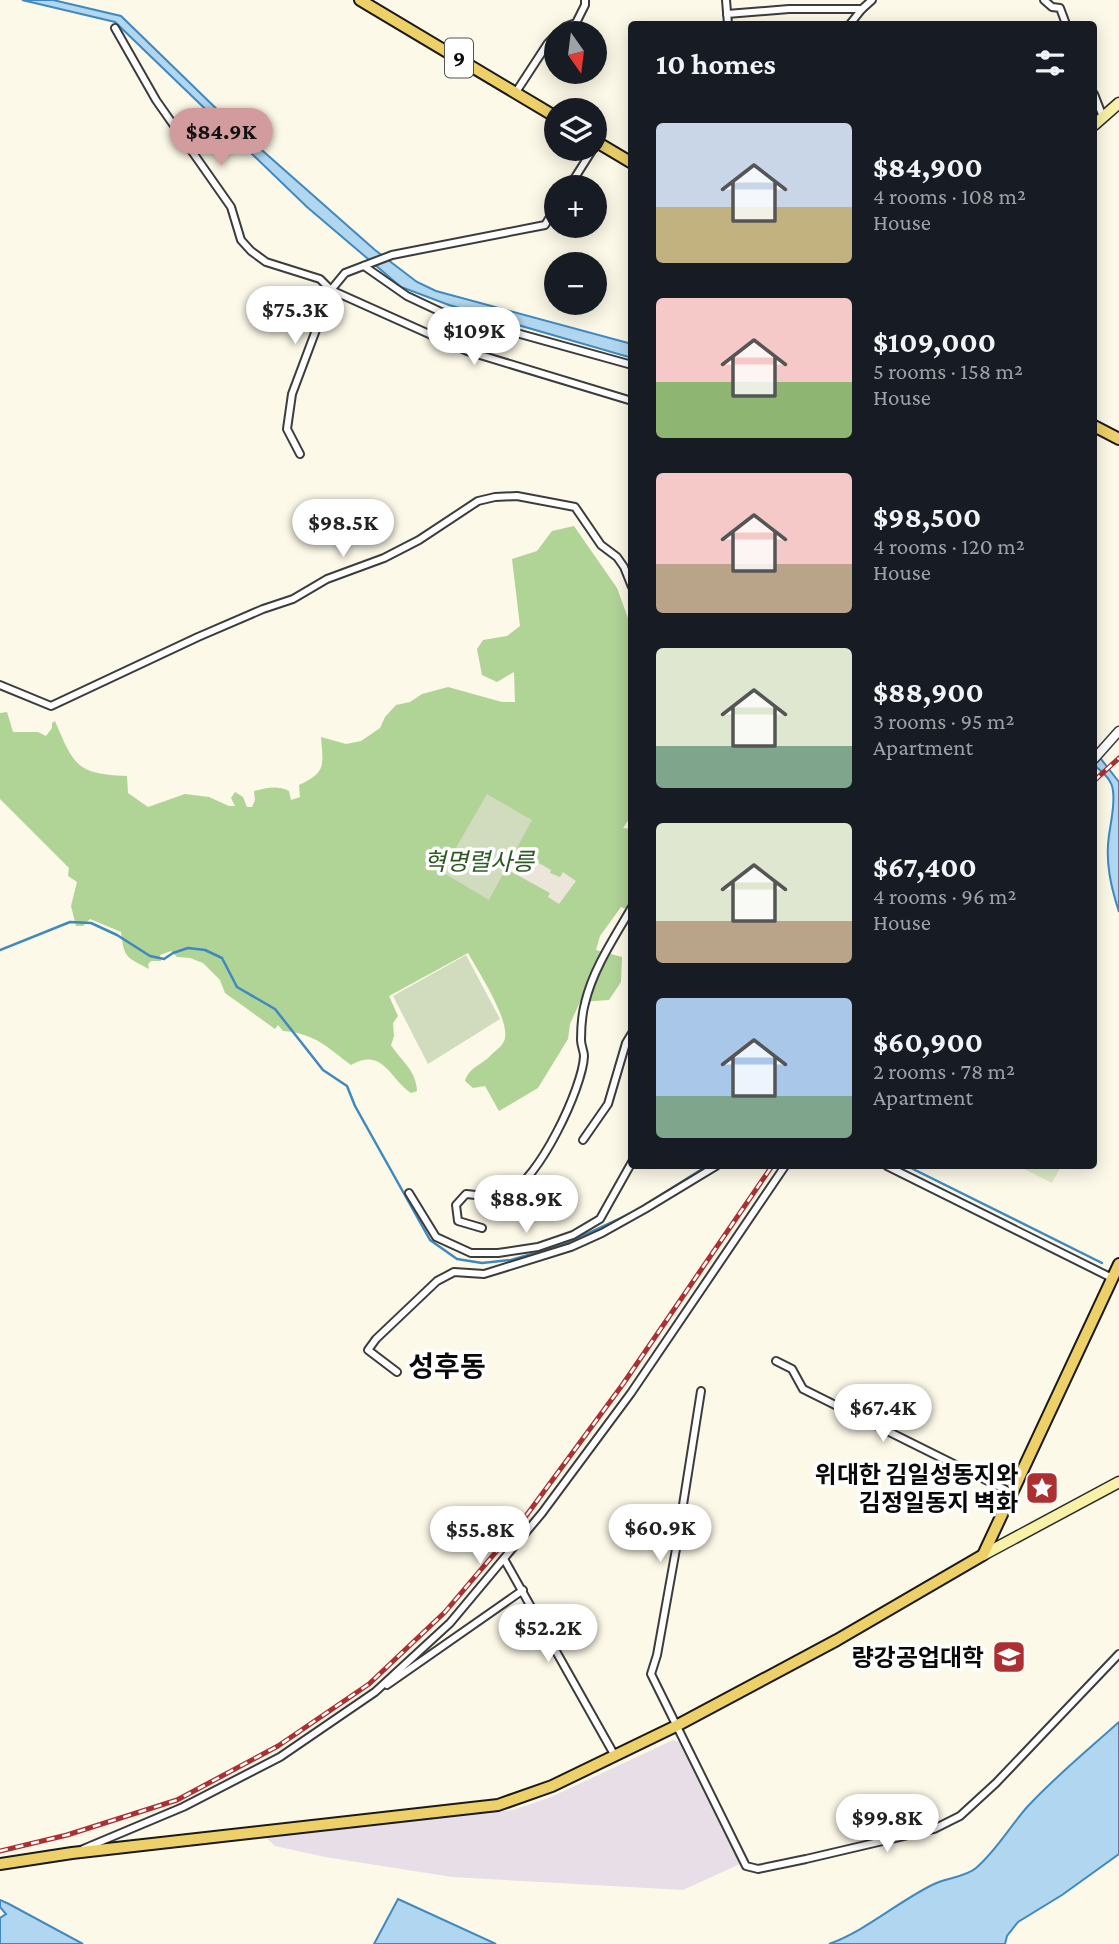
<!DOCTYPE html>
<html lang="en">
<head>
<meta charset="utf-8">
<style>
	:root { --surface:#171b24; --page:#242831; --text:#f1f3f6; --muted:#9ea1a6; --accent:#d29b9e }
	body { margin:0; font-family:"Crimson Pro","Noto Sans KR",serif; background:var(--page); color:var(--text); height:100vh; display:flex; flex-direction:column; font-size:26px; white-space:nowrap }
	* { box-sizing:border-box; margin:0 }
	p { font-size:23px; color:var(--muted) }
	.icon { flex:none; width:38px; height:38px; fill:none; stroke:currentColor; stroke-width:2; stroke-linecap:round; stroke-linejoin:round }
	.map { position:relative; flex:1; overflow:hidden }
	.sheet { position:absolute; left:628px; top:21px; width:469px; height:1148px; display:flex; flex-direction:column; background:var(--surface); border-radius:7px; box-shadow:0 4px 18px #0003 }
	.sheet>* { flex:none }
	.needle { width:46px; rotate:166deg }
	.tools { position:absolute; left:544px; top:21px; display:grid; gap:14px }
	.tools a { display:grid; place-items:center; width:63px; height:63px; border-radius:50%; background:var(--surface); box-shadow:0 4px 18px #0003; font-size:35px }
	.price { position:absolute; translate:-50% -60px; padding:0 16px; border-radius:24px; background:#fff; color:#222; font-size:23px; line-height:46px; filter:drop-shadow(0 2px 4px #0008) }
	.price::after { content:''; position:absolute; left:50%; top:42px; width:21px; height:16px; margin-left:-10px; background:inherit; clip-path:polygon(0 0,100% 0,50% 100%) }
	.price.active { background:var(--accent); color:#111 }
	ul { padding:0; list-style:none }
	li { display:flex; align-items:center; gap:21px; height:175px; padding:0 28px }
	li span { display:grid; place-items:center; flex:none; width:196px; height:140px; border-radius:7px; color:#555 }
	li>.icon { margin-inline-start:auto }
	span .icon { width:84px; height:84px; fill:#fffc; stroke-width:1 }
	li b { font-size:30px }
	h2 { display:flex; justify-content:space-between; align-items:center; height:84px; padding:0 28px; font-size:30px }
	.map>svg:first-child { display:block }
	.industrial { fill:#e7dee8 }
	.forest { fill:#b0d396 }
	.cemetery { fill:#d1dbbd }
	.pitch { fill:#deecc6 }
	.plaza { fill:#ebe6d9 }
	.water { fill:#b1d7f0; stroke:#3f89c0; stroke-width:2 }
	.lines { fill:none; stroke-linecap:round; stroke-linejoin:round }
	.stream { stroke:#3f89c0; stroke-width:2.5 }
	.minor-casing { stroke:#3c3c3c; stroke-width:10 }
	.tertiary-casing { stroke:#3c3c3c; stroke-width:11 }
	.secondary-casing { stroke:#2b2b2b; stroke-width:13 }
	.primary-casing { stroke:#1a1a1a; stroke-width:14 }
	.minor { stroke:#fff; stroke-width:6 }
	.tertiary { stroke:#fff; stroke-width:8 }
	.secondary { stroke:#f8f1a8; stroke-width:10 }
	.primary { stroke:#edd068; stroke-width:10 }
	.rail-casing { stroke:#ac2f32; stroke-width:5 }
	.rail { stroke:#fff; stroke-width:2.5; stroke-dasharray:8; stroke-linecap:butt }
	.labels { text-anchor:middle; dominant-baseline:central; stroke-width:7; stroke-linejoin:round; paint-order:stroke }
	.shield { fill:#fff; stroke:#535353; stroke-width:2 }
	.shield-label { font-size:23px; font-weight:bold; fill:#090909 }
	.park-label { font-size:24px; font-style:italic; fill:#2b5a21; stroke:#fff }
	.poi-label { font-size:24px; font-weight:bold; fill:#090909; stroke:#fff; text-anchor:end }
	.quarter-label { font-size:28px; font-weight:bold; fill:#090909; stroke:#fff }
</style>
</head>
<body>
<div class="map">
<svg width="1119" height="1944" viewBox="0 0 1119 1944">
	<rect width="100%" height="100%" fill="#fdf9e8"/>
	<!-- industrial -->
	<path class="industrial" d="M673 1740 679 1742 740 1864 683 1890 452 1877 325 1857 275 1846 264 1836 513 1810 551 1797Z"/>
	<!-- forest -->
	<path class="forest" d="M574 526 617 588 632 629V815L623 828 632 829V911L621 907 600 936 596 950 622 957 621 982 609 1000 580 1002 570 1024 568 1039 538 1088 499 1111 485 1086 473 1088 465 1081C469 1067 482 1065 491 1055 495 1051 501 1047 503 1043 515 1026 477 970 468 953L389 996 398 1016 393 1023 394 1036 391 1045C402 1062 416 1070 417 1091L411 1093C389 1078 383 1047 351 1065 327 1047 314 1033 283 1031L278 1025 275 1029 225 993 220 980 203 963 190 958 177 957 171 951 160 955 161 961H151L148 964 149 969C127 957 124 959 121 932L90 919 83 926H76L71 906 77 882 68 876 69 868 0 799V713L7 712 13 732H38L46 736 52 728V723L55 721C74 766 77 774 127 776L128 793 148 807 185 794 209 797 229 806H235L231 798 235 792 243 797 247 807H252L255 800 254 791C267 788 277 785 289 791L291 800 300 797 299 785C327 772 323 765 321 737L346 744 361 741 380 728 385 717 396 705 410 702 422 694 448 687 502 702H515L514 672 497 682 482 675 477 649 483 640 507 636 520 626 512 559 537 551 552 531Z"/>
	<!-- cemetery -->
	<g class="cemetery">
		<path d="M487 794 532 820 489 900 442 872Z"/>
		<path d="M466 955 500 1019 428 1064 393 996Z"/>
	</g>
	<!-- pitch -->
	<path class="pitch" d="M1018 1166H1061L1052 1183Z"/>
	<!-- plaza -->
	<path class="plaza" d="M516 850 551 870 550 873 560 877 563 872 576 881 559 904 548 897 550 893 506 869Z"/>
	<!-- water -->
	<g class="water">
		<path d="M22 0H53L121 16 229 121 375 250 417 282 436 291 632 344V358L449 305 401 287 307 207 115 22Z"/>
		<path d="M1094 750 1119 782V912C1111 887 1105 862 1109 835 1111 821 1115 805 1113 791 1112 779 1102 772 1094 765Z"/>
		<path d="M1119 1722V1854L1062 1895 1018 1922 1007 1936 1005 1944H829C867 1930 896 1903 932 1885 945 1878 966 1877 976 1868 997 1850 1010 1826 1028 1806 1056 1776 1089 1749 1119 1722Z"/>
		<path d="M398 1899 496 1944H374Z"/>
		<path d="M0 1900 9 1904 83 1944H0V1918L6 1914 0 1907Z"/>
	</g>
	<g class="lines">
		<!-- stream -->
		<g class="stream">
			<path d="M0 950 70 922 91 923 117 935 150 956 164 959 173 953 188 948 205 950 222 958 237 987 275 1009 323 1070 347 1086 355 1106 430 1240 457 1259 482 1263 511 1260 563 1245 632 1213 707 1166"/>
			<path d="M907 1166 1102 1263"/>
		</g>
		<defs>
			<g id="minor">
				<path d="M726 0 728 24"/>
				<path d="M1044 0 1052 7 1060 8 1066 24"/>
				<path d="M727 14 789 9H862"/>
				<path d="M850 24 862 9 872 0"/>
				<path d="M115 28 156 100 231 207 241 240 251 251 266 262 320 279 331 290 467 351 632 401"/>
				<path d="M558 33 565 27 576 23 585 5V0"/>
				<path d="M516 92 548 43 556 35"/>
				<path d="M1094 94 1103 117"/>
				<path d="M569 187 593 149"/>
				<path d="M364 266 407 296 441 312 632 365"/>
				<path d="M300 454 287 429 292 394 331 290 345 273 392 255 545 225 556 207"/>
				<path d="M0 685 51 706 198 637 263 609 293 599 327 579 384 558 419 540 478 501 495 497 517 496 575 507 601 545 617 557 624 567 632 587"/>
				<path d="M583 1140 608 1104 626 1043 632 1033"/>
				<path d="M887 1166 1112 1278"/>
				<path d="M409 1193 436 1237 471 1253H498L538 1247 573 1235 600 1219 632 1162"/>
				<path d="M482 1228 458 1221 456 1205 466 1194C479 1195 496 1198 508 1193 538 1182 583 1087 584 1056 584 1051 581 1046 581 1040 581 1029 582 1014 585 1003 593 969 614 938 632 907"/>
				<path d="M776 1361 792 1369 803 1389 1012 1493"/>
				<path d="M397 1372 368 1350 376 1339 437 1281 454 1272 484 1274 571 1247 602 1233 645 1209 716 1166"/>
				<path d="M701 1391 676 1549 657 1655 651 1674 746 1866 758 1869 806 1859 934 1829 960 1816 996 1783 1119 1654"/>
				<path d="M504 1559 615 1756"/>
				<path d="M387 1685 523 1590"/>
				<path d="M83 1849 183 1807 280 1757 375 1692 450 1623 542 1513 631 1393 785 1166"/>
			</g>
			<path id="tertiary" d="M1094 759 1119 731"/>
			<g id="secondary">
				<path d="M1094 125 1119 103"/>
				<path d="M983 1555 1119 1482"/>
			</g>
			<g id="primary">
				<path d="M360 0 556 117"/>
				<path d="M595 141 632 163"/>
				<path d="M1094 426 1119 439"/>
				<path d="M0 1864 72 1853 498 1805 552 1786 676 1726 837 1640 983 1555 1119 1264"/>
			</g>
		</defs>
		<!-- minor casing -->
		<use href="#minor" class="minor-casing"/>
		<!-- tertiary casing -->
		<use href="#tertiary" class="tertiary-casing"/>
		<!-- secondary casing -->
		<use href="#secondary" class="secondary-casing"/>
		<!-- primary casing -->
		<use href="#primary" class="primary-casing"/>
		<!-- minor -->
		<use href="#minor" class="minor"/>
		<!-- tertiary -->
		<use href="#tertiary" class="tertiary"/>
		<!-- secondary -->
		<use href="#secondary" class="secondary"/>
		<!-- primary -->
		<use href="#primary" class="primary"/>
		<defs>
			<g id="rail">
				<path d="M1094 781 1119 758"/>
				<path d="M0 1851 67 1835 177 1800 278 1746 369 1684 445 1612 523 1520 623 1384 772 1166"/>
			</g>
		</defs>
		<!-- rail casing -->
		<use href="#rail" class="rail-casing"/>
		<!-- rail -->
		<use href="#rail" class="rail"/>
	</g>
	<!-- icons -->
	<defs>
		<symbol id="sight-square" viewBox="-11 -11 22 22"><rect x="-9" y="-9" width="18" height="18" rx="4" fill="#ac2f32" stroke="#fff"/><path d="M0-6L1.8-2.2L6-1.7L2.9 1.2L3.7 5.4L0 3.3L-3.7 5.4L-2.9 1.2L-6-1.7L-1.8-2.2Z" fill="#fff"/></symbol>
		<symbol id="university-square" viewBox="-11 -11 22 22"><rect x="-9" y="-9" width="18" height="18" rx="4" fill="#ac2f32" stroke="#fff"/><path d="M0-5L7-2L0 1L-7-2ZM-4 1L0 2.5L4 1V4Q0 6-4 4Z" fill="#fff"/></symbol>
	</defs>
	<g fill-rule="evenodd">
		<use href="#sight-square" x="1023" y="1469" width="38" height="38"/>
		<use href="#university-square" x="990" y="1638" width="38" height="38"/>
	</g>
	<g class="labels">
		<!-- shield labels -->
		<rect class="shield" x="445" y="38.5" width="28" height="39" rx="5"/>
		<g class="shield-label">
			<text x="459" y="58">9</text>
		</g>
		<!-- park labels -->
		<g class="park-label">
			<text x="479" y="861">혁명렬사릉</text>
		</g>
		<!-- poi labels -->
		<g class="poi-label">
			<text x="1018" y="1474">위대한 김일성동지와<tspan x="1018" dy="28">김정일동지 벽화</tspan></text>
			<text x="984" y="1657">량강공업대학</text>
		</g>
		<!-- quarter labels -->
		<g class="quarter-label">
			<text x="447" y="1366">성후동</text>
		</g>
	</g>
</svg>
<div class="tools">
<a><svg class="needle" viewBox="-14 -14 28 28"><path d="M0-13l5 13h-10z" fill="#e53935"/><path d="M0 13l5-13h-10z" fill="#9ea1a6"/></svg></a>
<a><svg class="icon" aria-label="layers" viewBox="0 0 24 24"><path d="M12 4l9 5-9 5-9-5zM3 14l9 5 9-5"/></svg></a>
<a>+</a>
<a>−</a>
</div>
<b class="price active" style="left:221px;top:168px">$84.9K</b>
<b class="price" style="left:295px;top:346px">$75.3K</b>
<b class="price" style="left:474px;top:367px">$109K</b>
<b class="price" style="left:343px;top:559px">$98.5K</b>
<b class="price" style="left:526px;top:1235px">$88.9K</b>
<b class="price" style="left:883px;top:1444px">$67.4K</b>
<b class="price" style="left:660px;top:1564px">$60.9K</b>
<b class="price" style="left:480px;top:1566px">$55.8K</b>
<b class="price" style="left:548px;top:1664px">$52.2K</b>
<b class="price" style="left:887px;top:1854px">$99.8K</b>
<section class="sheet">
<h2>10 homes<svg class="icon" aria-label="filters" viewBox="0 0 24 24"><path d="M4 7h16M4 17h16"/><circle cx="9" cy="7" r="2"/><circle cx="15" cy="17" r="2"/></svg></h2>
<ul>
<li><span style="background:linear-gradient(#c9d6e8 60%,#c2b280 0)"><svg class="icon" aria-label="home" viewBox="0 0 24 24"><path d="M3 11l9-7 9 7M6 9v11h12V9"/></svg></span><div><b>$84,900</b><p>4 rooms · 108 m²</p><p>House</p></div></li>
<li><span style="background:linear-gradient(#f6c9c9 60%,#8fb573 0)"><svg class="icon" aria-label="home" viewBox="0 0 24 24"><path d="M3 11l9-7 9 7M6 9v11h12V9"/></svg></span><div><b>$109,000</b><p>5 rooms · 158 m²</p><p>House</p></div></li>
<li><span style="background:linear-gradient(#f6c9c9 65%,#b9a48a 0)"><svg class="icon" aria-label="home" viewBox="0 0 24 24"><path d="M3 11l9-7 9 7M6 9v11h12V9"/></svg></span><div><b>$98,500</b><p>4 rooms · 120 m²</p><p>House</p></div></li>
<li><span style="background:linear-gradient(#dfe7d0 70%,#7fa58c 0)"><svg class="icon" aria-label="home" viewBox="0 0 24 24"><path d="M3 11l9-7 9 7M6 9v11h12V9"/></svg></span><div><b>$88,900</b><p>3 rooms · 95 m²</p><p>Apartment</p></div></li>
<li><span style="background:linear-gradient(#dfe7d0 70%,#b9a48a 0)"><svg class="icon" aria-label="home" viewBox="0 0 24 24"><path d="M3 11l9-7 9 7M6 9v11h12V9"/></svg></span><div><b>$67,400</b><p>4 rooms · 96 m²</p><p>House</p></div></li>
<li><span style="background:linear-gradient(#a9c7e8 70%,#7fa58c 0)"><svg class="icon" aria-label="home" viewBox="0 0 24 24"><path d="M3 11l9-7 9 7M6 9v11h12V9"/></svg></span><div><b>$60,900</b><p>2 rooms · 78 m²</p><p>Apartment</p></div></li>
</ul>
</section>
</div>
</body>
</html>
